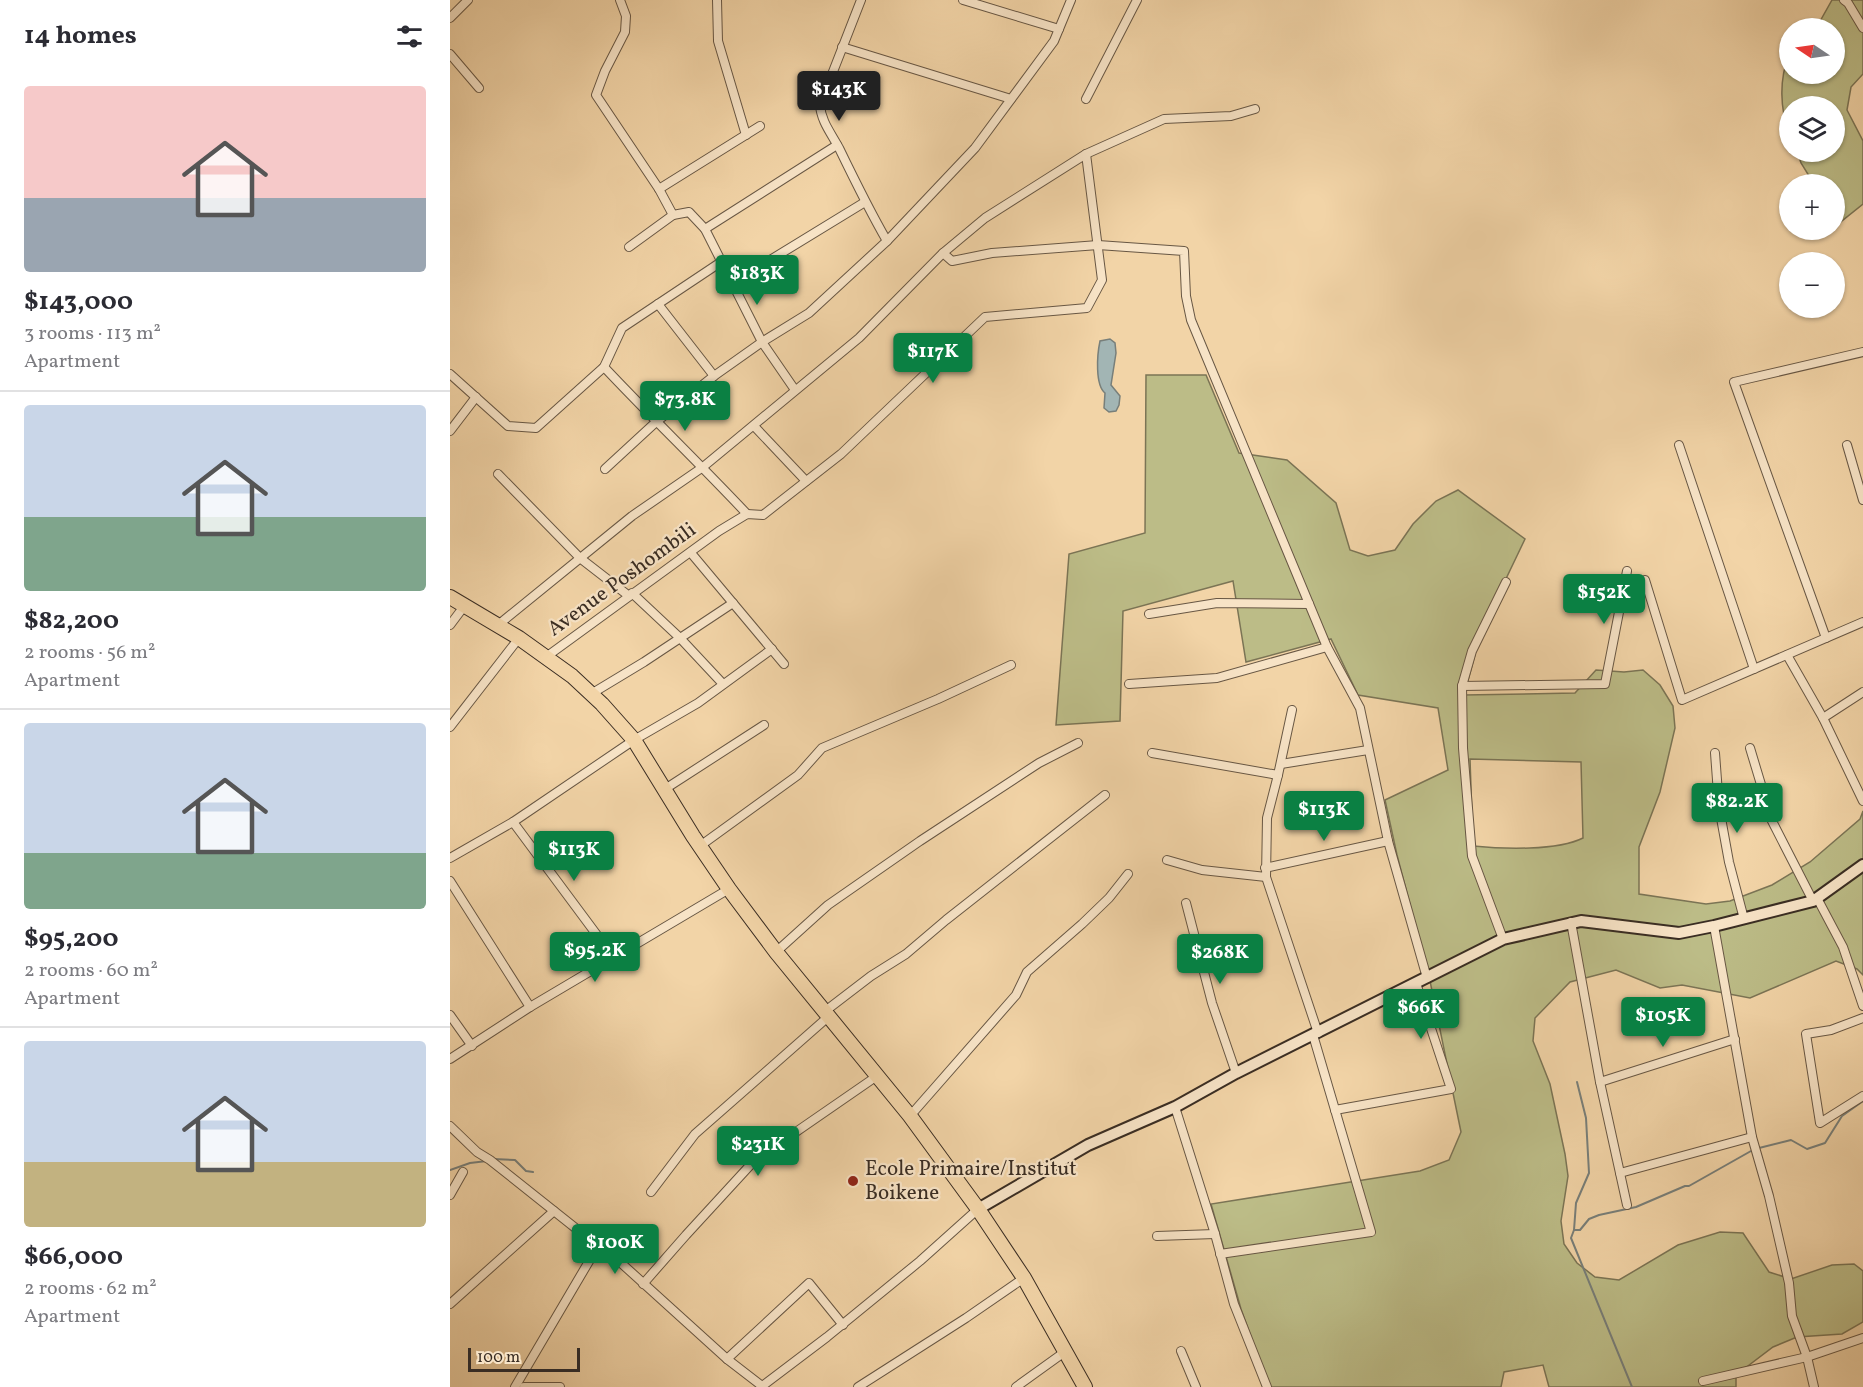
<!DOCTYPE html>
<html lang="en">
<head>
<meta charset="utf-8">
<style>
	:root { --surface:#fff; --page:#f2f2f3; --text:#2b2b33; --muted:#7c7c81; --line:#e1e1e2; --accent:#0b8043 }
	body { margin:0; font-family:Vollkorn,serif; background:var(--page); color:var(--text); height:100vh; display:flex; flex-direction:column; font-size:22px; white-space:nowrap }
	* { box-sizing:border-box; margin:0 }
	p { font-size:20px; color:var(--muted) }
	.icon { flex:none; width:33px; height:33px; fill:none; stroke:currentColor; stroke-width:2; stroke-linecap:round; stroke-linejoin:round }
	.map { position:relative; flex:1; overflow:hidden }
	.side { display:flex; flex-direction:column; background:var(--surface); width:450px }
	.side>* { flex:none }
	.needle { width:39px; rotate:283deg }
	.buttons { position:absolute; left:1329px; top:18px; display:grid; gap:12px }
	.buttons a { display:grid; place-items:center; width:66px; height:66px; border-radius:50%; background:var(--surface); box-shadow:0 2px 4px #0004; font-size:30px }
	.scale { position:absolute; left:18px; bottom:15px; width:112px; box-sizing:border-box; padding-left:6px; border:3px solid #3a2d23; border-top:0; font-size:16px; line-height:21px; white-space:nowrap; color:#3a2d23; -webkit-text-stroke:4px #f7e3c6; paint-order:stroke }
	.price { position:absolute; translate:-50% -51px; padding:0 14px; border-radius:6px; background:var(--accent); color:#fff; font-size:20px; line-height:39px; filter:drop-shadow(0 2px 3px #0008) }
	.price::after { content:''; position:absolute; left:50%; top:36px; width:18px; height:14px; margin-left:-9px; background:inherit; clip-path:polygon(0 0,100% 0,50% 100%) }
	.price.selected { background:#222; color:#fff }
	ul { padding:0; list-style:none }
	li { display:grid; align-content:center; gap:12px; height:318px; padding:0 24px }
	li+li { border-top:2px solid var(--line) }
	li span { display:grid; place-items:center; height:186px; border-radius:6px; color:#555 }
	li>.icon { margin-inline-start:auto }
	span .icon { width:108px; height:108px; fill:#fffc; stroke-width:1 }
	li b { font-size:26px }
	h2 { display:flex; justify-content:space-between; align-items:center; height:72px; padding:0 24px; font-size:26px }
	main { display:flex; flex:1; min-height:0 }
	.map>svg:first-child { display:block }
	.green { fill:#bcbc87; stroke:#7b7455; stroke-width:1.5; fill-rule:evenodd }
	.water { fill:#a2b5b4; stroke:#787f7a; stroke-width:1.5 }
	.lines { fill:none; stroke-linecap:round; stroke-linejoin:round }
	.stream { stroke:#787f7a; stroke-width:2 }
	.street-casing { stroke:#685744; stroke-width:10 }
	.secondary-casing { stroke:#3a2d23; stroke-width:14 }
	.highway-casing { stroke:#3a2d23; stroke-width:16 }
	.street { stroke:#f7e3c6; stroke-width:8 }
	.secondary { stroke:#f7e3c6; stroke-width:10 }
	.highway { stroke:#f2d4a7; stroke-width:14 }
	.poi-dot { fill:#8f2418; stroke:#f7e3c6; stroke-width:2 }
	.labels { text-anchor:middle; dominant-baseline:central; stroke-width:4.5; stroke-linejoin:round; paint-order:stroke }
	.street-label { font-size:21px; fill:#3a2d23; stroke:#f7e3c6 }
	.poi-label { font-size:21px; fill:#3a2d23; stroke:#f7e3c6; text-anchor:start }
</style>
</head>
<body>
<main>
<section class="side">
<h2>14 homes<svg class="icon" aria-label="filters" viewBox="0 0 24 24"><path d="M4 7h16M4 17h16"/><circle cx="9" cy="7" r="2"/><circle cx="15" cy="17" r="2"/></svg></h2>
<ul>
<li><span style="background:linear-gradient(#f6c9c9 60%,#9aa5b1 0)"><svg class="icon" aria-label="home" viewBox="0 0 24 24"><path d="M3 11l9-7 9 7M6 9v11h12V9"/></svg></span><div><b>$143,000</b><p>3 rooms · 113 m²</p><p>Apartment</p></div></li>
<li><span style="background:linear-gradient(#c9d6e8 60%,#7fa58c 0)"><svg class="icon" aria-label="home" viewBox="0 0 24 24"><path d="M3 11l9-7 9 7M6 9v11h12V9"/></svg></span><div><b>$82,200</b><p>2 rooms · 56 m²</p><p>Apartment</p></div></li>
<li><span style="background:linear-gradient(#c9d6e8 70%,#7fa58c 0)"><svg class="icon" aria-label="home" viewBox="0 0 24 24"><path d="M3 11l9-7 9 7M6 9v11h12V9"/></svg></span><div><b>$95,200</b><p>2 rooms · 60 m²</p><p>Apartment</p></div></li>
<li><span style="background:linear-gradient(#c9d6e8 65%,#c2b280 0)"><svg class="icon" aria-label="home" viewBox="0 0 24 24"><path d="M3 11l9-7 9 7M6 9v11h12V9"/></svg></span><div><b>$66,000</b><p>2 rooms · 62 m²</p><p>Apartment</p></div></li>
</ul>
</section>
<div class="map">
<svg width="1413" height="1387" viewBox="0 0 1413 1387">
	<rect width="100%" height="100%" fill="#f2d4a7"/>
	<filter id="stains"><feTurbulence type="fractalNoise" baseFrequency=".00333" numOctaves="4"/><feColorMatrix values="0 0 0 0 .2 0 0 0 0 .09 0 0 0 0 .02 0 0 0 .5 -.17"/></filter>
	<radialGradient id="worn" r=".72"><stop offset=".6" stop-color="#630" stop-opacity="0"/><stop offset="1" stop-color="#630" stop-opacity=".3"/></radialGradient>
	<!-- green -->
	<g class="green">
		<path d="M1382 0H1413V74L1401 87 1397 110 1413 141V204L1388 224 1385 218 1384 184H1364L1351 163 1347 152H1384V106H1340L1339 133C1330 109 1329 79 1339 55L1340 74H1384V28H1362L1369 23Z"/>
		<path d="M696 375H756L789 453 837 460 886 503 900 550 918 556 945 550 963 524 986 501 1008 490 1075 539 1053 585 1026 651 1014 695 1125 693 1146 670 1174 672 1193 670 1210 685 1223 706 1225 728 1210 792 1189 847V894L1256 904 1280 901 1322 885 1360 862 1410 819 1413 811V975L1407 969 1386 961 1300 998 1232 985 1210 988 1166 970 1120 982 1085 1018 1083 1041 1100 1084 1115 1154 1118 1176 1111 1221 1114 1244 1127 1263 1145 1277 1169 1280 1228 1245 1270 1232 1293 1233 1319 1272 1341 1279 1382 1265 1404 1264 1413 1271V1322L1392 1334 1347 1337 1323 1347 1286 1375V1387H1099L1093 1365 1054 1372 1051 1387H819L791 1309 761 1204 970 1171 999 1160 1011 1132 980 981 947 855 935 800 998 770 988 708 908 695 881 639 796 662 783 581 673 611 670 721 606 725 619 554 695 533ZM1020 759 1131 762 1133 838C1107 851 1053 849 1023 846Z"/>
	</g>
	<!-- water -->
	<path class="water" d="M660 339 665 343 666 353 661 385 670 396 669 405 666 411 659 412 654 408 655 393C645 385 647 355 650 341Z"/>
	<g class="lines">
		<!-- stream -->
		<g class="stream">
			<path d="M1309 1148 1341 1140 1357 1149 1375 1143 1392 1116 1413 1101"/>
			<path d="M43 1159 65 1160 76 1171 83 1172"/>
			<path d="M0 1170 20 1163 37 1161"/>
			<path d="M1124 1230 1126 1203 1139 1173 1136 1118 1127 1082"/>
			<path d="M1182 1387 1121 1238 1124 1230H1130L1139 1219 1149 1215 1186 1207 1235 1186H1239L1301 1151"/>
		</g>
		<defs>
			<g id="street">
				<path d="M170 0 176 16 175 32 155 71 146 95 209 189 223 215 239 212 255 229 312 342 345 390"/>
				<path d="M267 0 268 41 296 135"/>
				<path d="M411 0 370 105C371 121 381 133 389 148 404 179 419 210 437 241"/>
				<path d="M513 0 609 29"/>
				<path d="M1394 0 1398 3 1413 28"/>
				<path d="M0 18 18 0"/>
				<path d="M392 47 561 99"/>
				<path d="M0 54 29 88"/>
				<path d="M636 99 687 0"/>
				<path d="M209 189 310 126"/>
				<path d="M255 229 387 145"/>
				<path d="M179 247 223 215"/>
				<path d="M493 253 502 261 542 253 648 245 734 251 736 296 741 320 877 647 910 708 938 841 977 978"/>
				<path d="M281 284 415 202"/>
				<path d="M208 304 264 376"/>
				<path d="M154 367C201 417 250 464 297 514"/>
				<path d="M0 374 58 426 86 428 154 367 172 328 271 262"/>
				<path d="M304 426 356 481"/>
				<path d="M0 431 26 397"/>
				<path d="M1229 445 1304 669"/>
				<path d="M1397 445 1413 500"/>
				<path d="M155 469 206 422 264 376 312 342 359 313 437 241 525 148 604 41 621 0"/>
				<path d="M48 474 130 558 179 596"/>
				<path d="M241 553 334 664"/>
				<path d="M1195 580 1232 700 1413 622"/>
				<path d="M182 593 230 638 273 684"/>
				<path d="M699 614 767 603 859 604"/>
				<path d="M0 625 15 605"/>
				<path d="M48 625 182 516 253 467 409 338 493 253 535 218 636 154 714 119 781 116 805 109"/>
				<path d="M1376 638 1284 382 1413 352"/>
				<path d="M1337 655 1373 718 1413 801"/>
				<path d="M96 657 269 531 297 514 313 515 391 454 535 317 637 308 652 280 636 154"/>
				<path d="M679 684 767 678 877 647"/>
				<path d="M1012 686 1155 684 1177 571"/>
				<path d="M141 694 194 662 283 603"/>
				<path d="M842 710 828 775 817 818 816 877 868 1033"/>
				<path d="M1373 718 1413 692"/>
				<path d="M0 727 69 638"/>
				<path d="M1300 748 1322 821 1363 901"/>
				<path d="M702 753 828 775"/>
				<path d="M1265 753 1269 807 1279 862 1294 919"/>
				<path d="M831 764 918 750"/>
				<path d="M215 789 314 725"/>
				<path d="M63 822 164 958"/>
				<path d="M250 846 348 775 372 748 488 699 561 665"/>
				<path d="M0 858 63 822 184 740 248 703 322 649"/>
				<path d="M717 860 752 870 816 877"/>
				<path d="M815 868 938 841"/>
				<path d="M0 881 80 1007"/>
				<path d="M1367 898 1393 947 1413 1006"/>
				<path d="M736 903 762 1003 786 1073"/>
				<path d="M1121 922 1150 1082 1177 1205"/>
				<path d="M1264 926 1302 1137 1319 1196 1339 1283 1342 1316 1357 1357 1364 1387"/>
				<path d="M1053 939 1022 856 1013 748 1012 686 1022 651 1056 582"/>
				<path d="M326 952 378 905 470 841 589 763 628 743"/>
				<path d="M374 1012 421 976 456 954 496 920 655 795"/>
				<path d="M0 1015 22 1046"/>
				<path d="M1413 1018 1381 1030 1356 1034 1370 1123 1413 1096"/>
				<path d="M0 1059 80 1007 279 889"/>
				<path d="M1150 1082 1285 1039"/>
				<path d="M725 1107 765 1234 784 1304 817 1387"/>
				<path d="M885 1110 1001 1089 966 983"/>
				<path d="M460 1116 566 995 577 972 632 924 659 898 678 874"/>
				<path d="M0 1126 27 1152 40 1160 148 1246 160 1253 277 1359 312 1386"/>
				<path d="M1170 1173 1302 1137"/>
				<path d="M201 1192 245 1134 378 1017"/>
				<path d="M0 1195 13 1172"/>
				<path d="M707 1236 765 1234"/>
				<path d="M770 1254 921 1232 863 1035"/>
				<path d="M193 1284 236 1235 304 1161 427 1076"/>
				<path d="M0 1304 104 1211"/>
				<path d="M731 1351 746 1387"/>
				<path d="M277 1359 359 1283 393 1325"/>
				<path d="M1253 1381 1357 1357 1413 1338"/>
				<path d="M65 1387 148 1246"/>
				<path d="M74 1387H110"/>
				<path d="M311 1387 377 1337 470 1261 528 1209"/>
				<path d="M408 1387 516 1318 574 1278"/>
				<path d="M566 1387 616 1351"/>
			</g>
			<path id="secondary" d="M528 1209 638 1145 725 1107 786 1073 1053 939 1131 921 1229 933 1264 926 1363 901 1413 865"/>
			<path id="highway" d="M0 597 69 638 122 676 152 704 184 740 243 836 279 889 326 952 460 1116 528 1209 574 1278 635 1387"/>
		</defs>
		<!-- street casing -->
		<use href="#street" class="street-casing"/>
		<!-- secondary casing -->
		<use href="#secondary" class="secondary-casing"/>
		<!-- highway casing -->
		<use href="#highway" class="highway-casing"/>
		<!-- street -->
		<use href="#street" class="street"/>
		<!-- secondary -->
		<use href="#secondary" class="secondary"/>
		<!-- highway -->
		<use href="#highway" class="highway"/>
	</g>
	<!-- markers -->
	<circle class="poi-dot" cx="403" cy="1181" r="6"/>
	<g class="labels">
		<!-- street labels -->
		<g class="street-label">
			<text transform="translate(172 580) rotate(-36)">Avenue Poshombili</text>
		</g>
		<!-- poi labels -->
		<g class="poi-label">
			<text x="415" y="1169">Ecole Primaire/Institut<tspan x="415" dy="24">Boikene</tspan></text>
		</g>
	</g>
	<rect width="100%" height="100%" filter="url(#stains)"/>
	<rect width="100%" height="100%" fill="url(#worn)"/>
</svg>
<div class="buttons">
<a><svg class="needle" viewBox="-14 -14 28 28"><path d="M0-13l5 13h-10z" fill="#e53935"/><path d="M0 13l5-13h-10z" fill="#7c7c81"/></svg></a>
<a><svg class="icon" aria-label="layers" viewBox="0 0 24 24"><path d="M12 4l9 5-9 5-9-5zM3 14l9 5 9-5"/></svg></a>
<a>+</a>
<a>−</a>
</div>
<div class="scale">100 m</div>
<b class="price selected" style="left:389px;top:122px">$143K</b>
<b class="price" style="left:307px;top:306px">$183K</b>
<b class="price" style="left:483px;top:384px">$117K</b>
<b class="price" style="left:235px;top:432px">$73.8K</b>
<b class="price" style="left:1154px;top:625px">$152K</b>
<b class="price" style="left:1287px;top:834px">$82.2K</b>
<b class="price" style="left:874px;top:842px">$113K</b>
<b class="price" style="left:124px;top:882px">$113K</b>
<b class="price" style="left:145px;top:983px">$95.2K</b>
<b class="price" style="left:770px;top:985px">$268K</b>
<b class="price" style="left:971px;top:1040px">$66K</b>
<b class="price" style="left:1213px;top:1048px">$105K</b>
<b class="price" style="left:308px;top:1177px">$231K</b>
<b class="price" style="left:165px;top:1275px">$100K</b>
</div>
</main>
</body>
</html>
